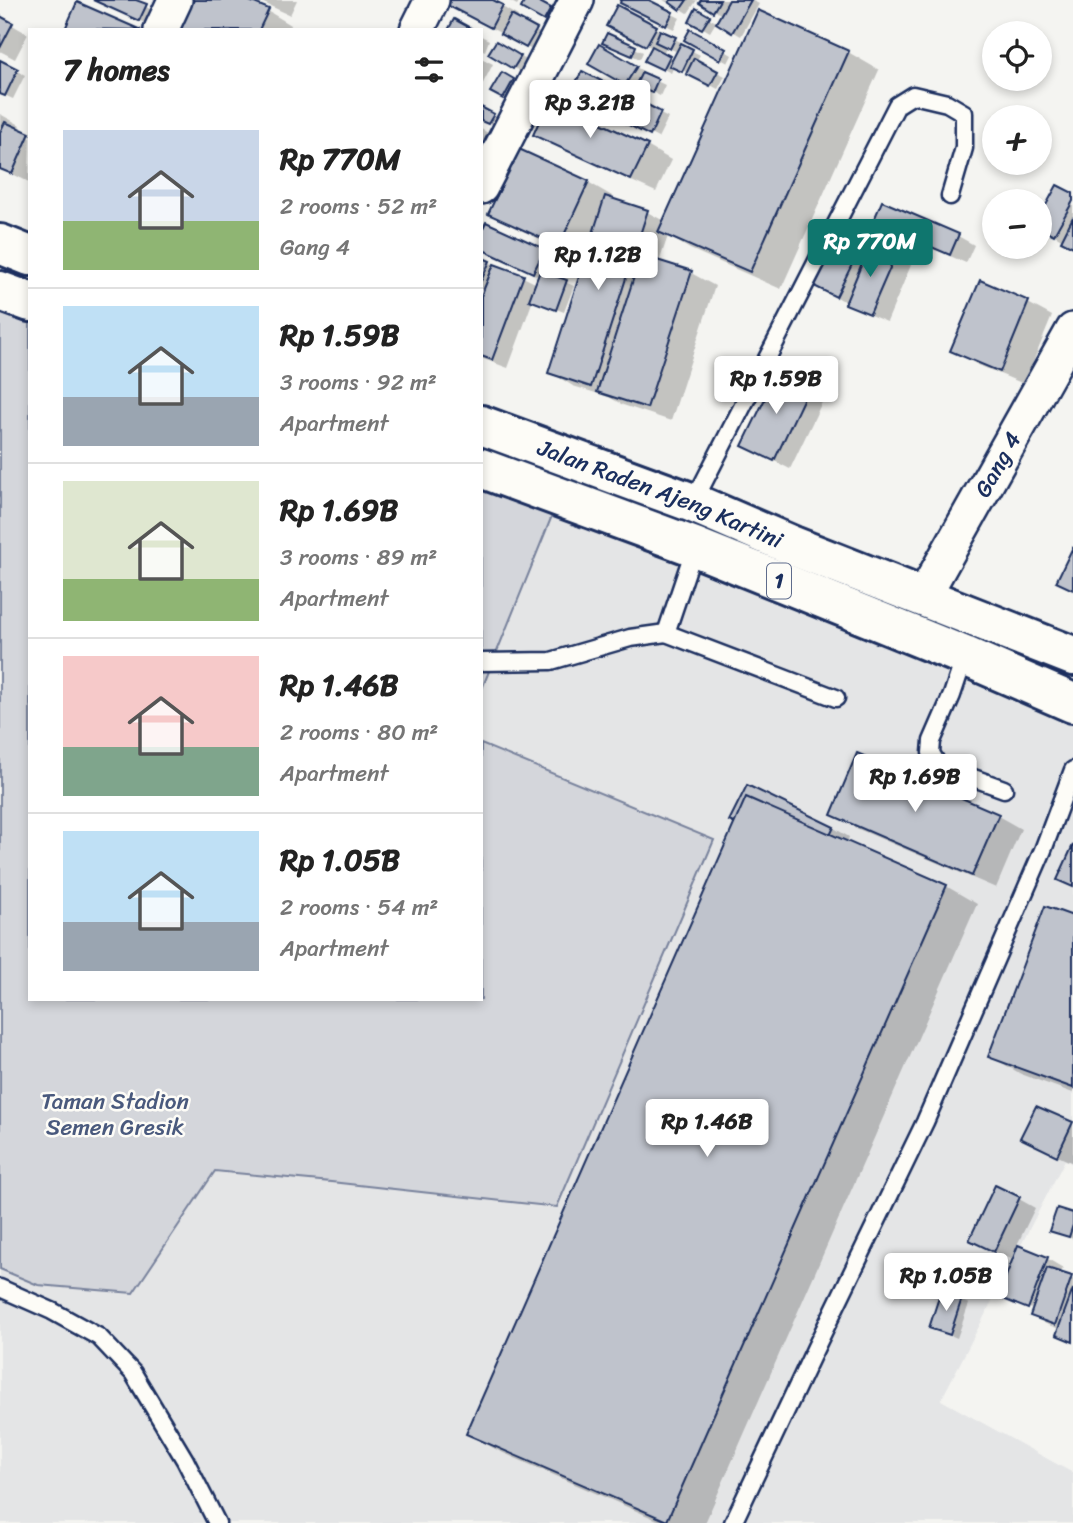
<!DOCTYPE html>
<html lang="en">
<head>
<meta charset="utf-8">
<style>
	:root { --surface:#fff; --page:#f6f6f6; --text:#222; --muted:#767676; --line:#e0e0e0; --accent:#0f766e }
	body { margin:0; font-family:Sriracha,sans-serif; background:var(--page); color:var(--text); height:100vh; display:flex; flex-direction:column; font-size:26px; white-space:nowrap }
	* { box-sizing:border-box; margin:0 }
	p { font-size:23px; color:var(--muted) }
	.icon { flex:none; width:38px; height:38px; fill:none; stroke:currentColor; stroke-width:2; stroke-linecap:round; stroke-linejoin:round }
	.map { position:relative; flex:1; overflow:hidden }
	.sheet { position:absolute; left:28px; top:28px; width:455px; height:973px; display:flex; flex-direction:column; background:var(--surface); border-radius:0px; box-shadow:0 4px 10px #0003 }
	.sheet>* { flex:none }
	.buttons { position:absolute; left:982px; top:21px; display:grid; gap:14px }
	.buttons a { display:grid; place-items:center; width:70px; height:70px; border-radius:50%; background:var(--surface); box-shadow:0 4px 10px #0003; font-size:35px }
	.price { position:absolute; translate:-50% -60px; padding:0 16px; border-radius:7px; background:#fff; color:#222; font-size:23px; line-height:46px; filter:drop-shadow(0 2px 4px #0008) }
	.price::after { content:''; position:absolute; left:50%; top:42px; width:21px; height:16px; margin-left:-10px; background:inherit; clip-path:polygon(0 0,100% 0,50% 100%) }
	.price.current { background:var(--accent); color:#fff }
	ul { padding:0; list-style:none }
	li { display:flex; align-items:center; gap:21px; height:175px; padding:0 35px }
	li+li { border-top:2px solid var(--line) }
	li span { display:grid; place-items:center; flex:none; width:196px; height:140px; border-radius:0px; color:#555 }
	li>.icon { margin-inline-start:auto }
	span .icon { width:84px; height:84px; fill:#fffc; stroke-width:1 }
	li b { font-size:30px }
	h2 { display:flex; justify-content:space-between; align-items:center; height:84px; padding:0 35px; font-size:30px }
	.map>svg:first-child { display:block }
	.built { fill:#e4e5e6 }
	.green { fill:#d4d6db; stroke:#78829c; stroke-width:2 }
	.shadow { fill:#0003; fill-rule:evenodd }
	.building { fill:#bfc3cc; stroke:#1b2f5e; stroke-width:2 }
	.lines { fill:none; stroke-linecap:round; stroke-linejoin:round }
	.lane-casing { stroke:#1b2f5e; stroke-width:21 }
	.street-casing { stroke:#1b2f5e; stroke-width:38 }
	.highway-casing { stroke:#1b2f5e; stroke-width:44 }
	.lane { stroke:#fdfcf7; stroke-width:16 }
	.street { stroke:#fdfcf7; stroke-width:33 }
	.highway { stroke:#fdfcf7; stroke-width:38 }
	.labels { text-anchor:middle; dominant-baseline:central; stroke-width:5; stroke-linejoin:round; paint-order:stroke }
	.shield { fill:#fdfcf7; stroke:#5f6c8c; stroke-width:2 }
	.shield-label { font-size:21px; font-weight:bold; fill:#1b2f5e }
	.street-label { font-size:23px; fill:#1b2f5e; stroke:#fdfcf7 }
	.park-label { font-size:23px; fill:#49597d; stroke:#fdfcf7 }
</style>
</head>
<body>
<div class="map">
<svg width="1073" height="1523" viewBox="0 0 1073 1523">
	<rect width="100%" height="100%" fill="#f4f4f1"/>
	<filter id="ink" filterUnits="userSpaceOnUse"><feTurbulence type="fractalNoise" baseFrequency=".0143" numOctaves="2"/><feDisplacementMap in="SourceGraphic" scale="14" xChannelSelector="R" yChannelSelector="G"/><feConvolveMatrix kernelMatrix="1 2 1 2 8 2 1 2 1" color-interpolation-filters="sRGB"/></filter>
	<g filter="url(#ink)">
		<!-- built -->
		<path class="built" d="M0 289 30 999H481V472L1073 710V1164L1065 1160 941 1400 1073 1473V1523H0Z"/>
		<!-- green -->
		<g class="green">
			<path d="M0 289 30 300V999H481V744L714 840 557 1207 331 1182 215 1171 133 1293 38 1285 0 1269Z"/>
			<path d="M481 472 558 501 481 691Z"/>
		</g>
		<!-- shadow -->
		<g class="shadow">
			<path d="M93 0H132L162 15 156 28Z"/>
			<path d="M196 0H243L268 11 291 25 290 28 294 30H182Z"/>
			<path d="M257 0H297L290 15Z"/>
			<path d="M449 0H490L518 16 516 20 543 35 534 51 463 13Z"/>
			<path d="M508 0H520L517 5Z"/>
			<path d="M527 0H532L557 14 552 24 523 8Z"/>
			<path d="M623 0H645L680 18 674 29 629 7Z"/>
			<path d="M663 0H697L688 13 673 4 672 5Z"/>
			<path d="M703 0H751L759 4 741 36 718 23 722 15 701 3Z"/>
			<path d="M697 11 716 22 710 32 691 21Z"/>
			<path d="M758 12 848 52 879 70 781 289 690 249 668 236 659 262 691 273 715 286 671 421 623 405 609 397 573 386 550 372 586 260 514 227 491 213 588 182 612 196 610 200 647 212 664 221Z"/>
			<path d="M0 18 28 34 15 59 0 51Z"/>
			<path d="M656 28 682 43 681 45 700 55 696 61 725 76 718 89 677 67 674 66 671 73 647 60 653 48 624 34ZM666 47 678 52 674 60 663 54Z"/>
			<path d="M691 31 732 55 728 63 686 39Z"/>
			<path d="M608 35 643 52 640 59 612 46Z"/>
			<path d="M481 36 489 40 485 51 481 49Z"/>
			<path d="M497 43 528 61 521 72 490 53Z"/>
			<path d="M599 46 643 71 642 74 665 85 660 96 636 84 634 88 590 63Z"/>
			<path d="M481 58 493 64 481 87Z"/>
			<path d="M0 62 25 75 13 99 0 93Z"/>
			<path d="M583 73 668 118 658 138 588 102Z"/>
			<path d="M502 74 520 84 511 102 493 92Z"/>
			<path d="M481 109 500 119 496 127 481 119Z"/>
			<path d="M0 114 20 125 18 130 30 135 29 182 0 168Z"/>
			<path d="M481 129 495 137 491 145 481 139Z"/>
			<path d="M535 134 647 146 671 160 656 192 559 148Z"/>
			<path d="M1058 187 1073 195V246L1040 226V220Z"/>
			<path d="M883 203 958 236 974 245 966 263 891 230 876 221Z"/>
			<path d="M865 237 881 247 879 249 911 265 887 322 863 312 828 292Z"/>
			<path d="M544 251 560 260 551 276 574 286 564 312 533 300 508 368 481 358V301L485 290 481 289V259L523 277 537 284 540 277 493 254Z"/>
			<path d="M981 283 1028 303 1052 316 1024 384 976 364 953 350Z"/>
			<path d="M780 372 825 396 790 469 745 446Z"/>
			<path d="M748 787 834 828 849 837 847 843 946 886 977 904 705 1523H664L499 1451 468 1434 736 823Z"/>
			<path d="M833 815 998 816 1021 829 996 888 856 828Z"/>
			<path d="M1073 918V1093L1021 1074 990 1056Z"/>
			<path d="M1036 1108 1073 1124V1163L1038 1147Z"/>
			<path d="M1019 1199 1035 1208 1016 1247 1048 1259 1063 1268 1061 1274 1073 1279V1343L1058 1334 1060 1329 1048 1325 1032 1316 1037 1311 1014 1302V1305L1000 1296 1017 1253 1014 1252 1011 1259 987 1248Z"/>
			<path d="M1073 1215V1239L1051 1230Z"/>
			<path d="M959 1258 992 1272 982 1297 956 1286Z"/>
			<path d="M943 1293 969 1304 957 1338 931 1327Z"/>
		</g>
		<!-- building -->
		<g class="building">
			<path d="M93 0H136L147 4 139 21Z"/>
			<path d="M194 0H247L269 9 259 30H180Z"/>
			<path d="M447 0H493L503 5 491 28 445 4Z"/>
			<path d="M525 0H536L551 8 544 21 521 8Z"/>
			<path d="M621 0H649L673 12 666 26 620 3Z"/>
			<path d="M671 0H687L680 10 669 2Z"/>
			<path d="M701 0H720L713 12 699 3Z"/>
			<path d="M729 0H751L732 33 716 23Z"/>
			<path d="M77 2 141 30 65 29Z"/>
			<path d="M617 5 657 26 646 46 606 26Z"/>
			<path d="M696 8 710 16 702 29 689 22Z"/>
			<path d="M758 10 849 51 750 272 658 232Z"/>
			<path d="M511 15 537 29 526 48 500 34Z"/>
			<path d="M0 16 13 23 0 48Z"/>
			<path d="M454 19 474 30H448Z"/>
			<path d="M690 29 726 49 720 60 684 40Z"/>
			<path d="M660 30 676 37 670 49 655 42Z"/>
			<path d="M607 33 636 46 632 56 602 43Z"/>
			<path d="M496 41 521 56 513 69 488 54Z"/>
			<path d="M681 43 693 49 682 72 669 66Z"/>
			<path d="M599 44 637 66 625 85 588 64Z"/>
			<path d="M652 46 670 56 663 70 644 61Z"/>
			<path d="M694 58 718 71 710 86 686 74Z"/>
			<path d="M0 60 18 69 5 96 0 94Z"/>
			<path d="M582 71 623 92 611 115 570 93Z"/>
			<path d="M502 72 514 79 503 99 490 92Z"/>
			<path d="M642 72 658 79 652 93 635 86Z"/>
			<path d="M631 96 661 112 650 136 619 120Z"/>
			<path d="M549 99 648 145 631 180 533 135Z"/>
			<path d="M481 107 494 114 488 124 481 121Z"/>
			<path d="M5 122 30 133 12 174 0 169V132Z"/>
			<path d="M519 149 589 181 559 246 488 214Z"/>
			<path d="M1057 185 1073 193V201L1054 235 1040 228V216Z"/>
			<path d="M605 196 648 210 591 387 548 373Z"/>
			<path d="M882 201 959 234 950 255 873 222Z"/>
			<path d="M1073 217V247L1061 241Z"/>
			<path d="M486 222 545 249 533 273 481 249V232Z"/>
			<path d="M840 224 866 236 836 297 810 284Z"/>
			<path d="M870 244 896 254 870 314 845 304Z"/>
			<path d="M641 255 692 271 647 408 597 392Z"/>
			<path d="M481 257 490 261 481 281Z"/>
			<path d="M494 264 524 275 492 360 481 356V296Z"/>
			<path d="M540 271 567 280 556 310 529 300Z"/>
			<path d="M980 280 1029 301 1000 372 950 351Z"/>
			<path d="M779 370 810 385 774 461 742 446Z"/>
			<path d="M1073 547V590L1056 582Z"/>
			<path d="M857 753 999 814 972 876 831 815Z"/>
			<path d="M747 785 834 827 817 863 729 821Z"/>
			<path d="M746 797 947 885 667 1521 466 1434Z"/>
			<path d="M1073 845V887L1057 880Z"/>
			<path d="M1045 906 1073 916V1088L988 1057Z"/>
			<path d="M1036 1106 1073 1122 1057 1156 1020 1138Z"/>
			<path d="M995 1185 1020 1197 994 1252 969 1240Z"/>
			<path d="M1057 1208 1073 1213V1225L1069 1237 1049 1231Z"/>
			<path d="M1018 1245 1048 1257 1028 1309 998 1297Z"/>
			<path d="M958 1256 985 1267 974 1294 947 1283Z"/>
			<path d="M1047 1268 1072 1276 1055 1325 1030 1316Z"/>
			<path d="M1073 1289V1342L1056 1335Z"/>
			<path d="M941 1291 962 1298 950 1335 929 1328Z"/>
		</g>
		<g class="lines">
			<defs>
				<g id="lane">
					<path d="M693 503 897 105 913 95 947 103 964 113V148L950 196"/>
					<path d="M695 547 666 633 836 698"/>
					<path d="M965 656 952 695 932 741 931 753 938 765 1004 789"/>
					<path d="M481 662 551 661 630 638 666 633"/>
					<path d="M0 1288 52 1311 99 1337 133 1373 185 1460 217 1523"/>
					<path d="M733 1523 815 1349 925 1122 1043 850 1073 770"/>
				</g>
				<g id="street">
					<path d="M161 30 175 0"/>
					<path d="M417 30 432 0"/>
					<path d="M481 187 577 0"/>
					<path id="s1" d="M923 597 1073 330"/>
				</g>
				<g id="highway">
					<path d="M0 244 30 256"/>
					<path d="M0 291 30 302"/>
					<path id="s2" d="M481 425 693 503 793 546 1073 656"/>
					<path d="M481 468 695 547 965 656 1073 703"/>
				</g>
			</defs>
			<!-- lane casing -->
			<use href="#lane" class="lane-casing"/>
			<!-- street casing -->
			<use href="#street" class="street-casing"/>
			<!-- highway casing -->
			<use href="#highway" class="highway-casing"/>
			<!-- lane -->
			<use href="#lane" class="lane"/>
			<!-- street -->
			<use href="#street" class="street"/>
			<!-- highway -->
			<use href="#highway" class="highway"/>
		</g>
	</g>
	<g class="labels">
		<!-- shield labels -->
		<rect class="shield" x="767" y="563.5" width="24" height="35" rx="5"/>
		<g class="shield-label">
			<text x="779" y="581">1</text>
		</g>
		<!-- street labels -->
		<g class="street-label">
			<text stroke="none"><textPath href="#s1" startOffset="152">Gang 4</textPath></text>
			<text stroke="none"><textPath href="#s2" startOffset="192">Jalan Raden Ajeng Kartini</textPath></text>
		</g>
		<!-- park labels -->
		<g class="park-label">
			<text x="115" y="1101">Taman Stadion<tspan x="115" dy="26">Semen Gresik</tspan></text>
		</g>
	</g>
</svg>
<div class="buttons">
<a><svg class="icon" aria-label="locate" viewBox="0 0 24 24"><circle cx="12" cy="12" r="6"/><path d="M12 2v4M12 18v4M2 12h4M18 12h4"/></svg></a>
<a>+</a>
<a>−</a>
</div>
<b class="price" style="left:590px;top:140px">Rp 3.21B</b>
<b class="price current" style="left:870px;top:279px">Rp 770M</b>
<b class="price" style="left:598px;top:292px">Rp 1.12B</b>
<b class="price" style="left:776px;top:416px">Rp 1.59B</b>
<b class="price" style="left:915px;top:814px">Rp 1.69B</b>
<b class="price" style="left:707px;top:1159px">Rp 1.46B</b>
<b class="price" style="left:946px;top:1313px">Rp 1.05B</b>
<section class="sheet">
<h2>7 homes<svg class="icon" aria-label="filters" viewBox="0 0 24 24"><path d="M4 7h16M4 17h16"/><circle cx="9" cy="7" r="2"/><circle cx="15" cy="17" r="2"/></svg></h2>
<ul>
<li><span style="background:linear-gradient(#c9d6e8 65%,#8fb573 0)"><svg class="icon" aria-label="home" viewBox="0 0 24 24"><path d="M3 11l9-7 9 7M6 9v11h12V9"/></svg></span><div><b>Rp 770M</b><p>2 rooms · 52 m²</p><p>Gang 4</p></div></li>
<li><span style="background:linear-gradient(#bfe0f5 65%,#9aa5b1 0)"><svg class="icon" aria-label="home" viewBox="0 0 24 24"><path d="M3 11l9-7 9 7M6 9v11h12V9"/></svg></span><div><b>Rp 1.59B</b><p>3 rooms · 92 m²</p><p>Apartment</p></div></li>
<li><span style="background:linear-gradient(#dfe7d0 70%,#8fb573 0)"><svg class="icon" aria-label="home" viewBox="0 0 24 24"><path d="M3 11l9-7 9 7M6 9v11h12V9"/></svg></span><div><b>Rp 1.69B</b><p>3 rooms · 89 m²</p><p>Apartment</p></div></li>
<li><span style="background:linear-gradient(#f6c9c9 65%,#7fa58c 0)"><svg class="icon" aria-label="home" viewBox="0 0 24 24"><path d="M3 11l9-7 9 7M6 9v11h12V9"/></svg></span><div><b>Rp 1.46B</b><p>2 rooms · 80 m²</p><p>Apartment</p></div></li>
<li><span style="background:linear-gradient(#bfe0f5 65%,#9aa5b1 0)"><svg class="icon" aria-label="home" viewBox="0 0 24 24"><path d="M3 11l9-7 9 7M6 9v11h12V9"/></svg></span><div><b>Rp 1.05B</b><p>2 rooms · 54 m²</p><p>Apartment</p></div></li>
</ul>
</section>
</div>
</body>
</html>
